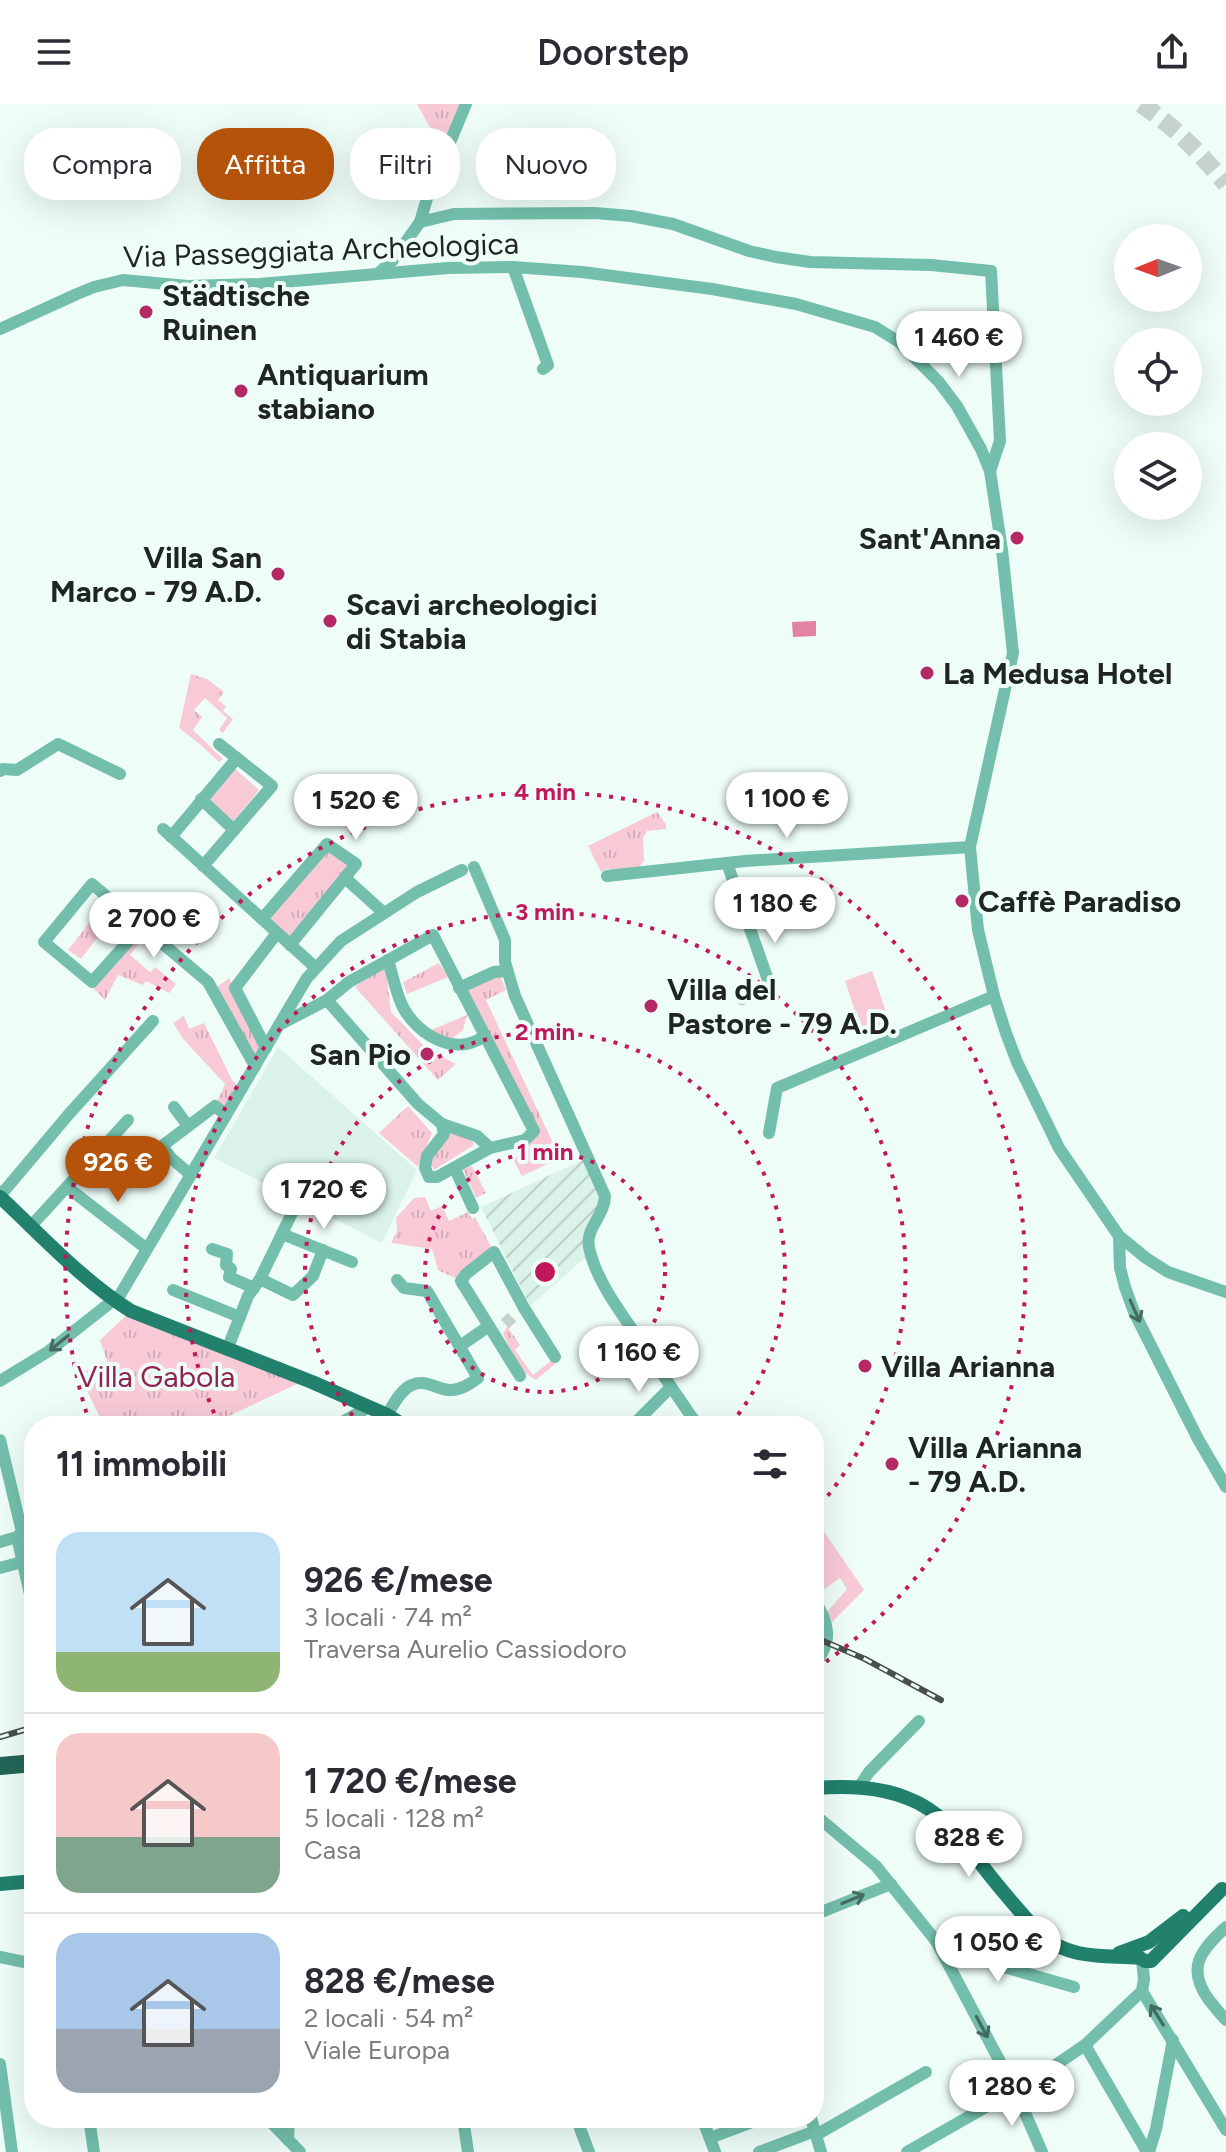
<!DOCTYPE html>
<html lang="it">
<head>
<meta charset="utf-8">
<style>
	:root { --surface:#fff; --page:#f2f2f3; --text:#2b2b33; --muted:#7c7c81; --line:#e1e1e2; --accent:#b45309 }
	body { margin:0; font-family:Figtree,sans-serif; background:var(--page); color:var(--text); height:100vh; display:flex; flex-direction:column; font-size:30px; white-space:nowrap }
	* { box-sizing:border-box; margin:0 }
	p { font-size:26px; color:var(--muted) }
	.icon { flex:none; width:44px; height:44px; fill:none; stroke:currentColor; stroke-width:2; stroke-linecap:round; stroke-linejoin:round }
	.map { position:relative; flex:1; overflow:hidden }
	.side { position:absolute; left:24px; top:1312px; width:800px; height:712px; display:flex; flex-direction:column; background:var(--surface); border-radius:32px; box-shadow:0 8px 32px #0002 }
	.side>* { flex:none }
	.guide { position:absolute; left:24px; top:24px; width:800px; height:72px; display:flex; gap:16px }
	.needle { width:52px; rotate:269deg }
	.controls { position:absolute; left:1114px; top:120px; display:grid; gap:16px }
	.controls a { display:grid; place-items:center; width:88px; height:88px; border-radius:50%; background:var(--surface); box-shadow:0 8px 32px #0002; font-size:40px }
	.price { position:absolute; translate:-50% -68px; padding:0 18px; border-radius:28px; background:#fff; color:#222; font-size:26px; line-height:52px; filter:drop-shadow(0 2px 4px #0008) }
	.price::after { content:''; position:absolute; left:50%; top:48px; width:24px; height:18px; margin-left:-12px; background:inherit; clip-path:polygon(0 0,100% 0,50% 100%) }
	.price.on { background:var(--accent); color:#fff }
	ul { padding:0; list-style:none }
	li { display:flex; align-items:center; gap:24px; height:200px; padding:0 32px }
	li+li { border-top:2px solid var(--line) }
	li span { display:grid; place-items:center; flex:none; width:224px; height:160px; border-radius:24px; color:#555 }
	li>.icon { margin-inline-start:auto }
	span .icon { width:96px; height:96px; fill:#fffc; stroke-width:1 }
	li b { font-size:34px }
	h2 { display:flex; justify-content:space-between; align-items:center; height:96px; padding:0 32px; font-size:34px }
	.tag { padding:0 28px; border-radius:32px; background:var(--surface); box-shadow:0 8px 32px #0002; font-size:28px; line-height:72px }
	.tag.on { background:var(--accent); color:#fff }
	header { display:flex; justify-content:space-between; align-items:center; height:104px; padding:0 32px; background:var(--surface); font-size:36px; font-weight:600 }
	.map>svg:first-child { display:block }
	.built { fill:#daf2ea }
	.industrial { fill:url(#industrial-furrows) }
	.grass { fill:url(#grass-tufts) }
	.pitch { fill:#f7cad6 }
	.water { fill:#e183a1 }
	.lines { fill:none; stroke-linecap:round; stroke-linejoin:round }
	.minor-tunnel { stroke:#c5d2cd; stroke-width:12; stroke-dasharray:12 6; stroke-linecap:butt }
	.highway-tunnel { stroke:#c5d2cd; stroke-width:18; stroke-dasharray:18 9; stroke-linecap:butt }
	.minor { stroke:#73bfab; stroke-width:12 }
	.major { stroke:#21816c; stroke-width:14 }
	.highway { stroke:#236657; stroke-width:18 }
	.rail-casing { stroke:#484f4d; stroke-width:6 }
	.rail { stroke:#eefdf8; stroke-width:3; stroke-dasharray:9; stroke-linecap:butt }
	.oneway { stroke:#456a60 }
	.ring { fill:none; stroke:#c2185b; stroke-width:4; stroke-dasharray:4 8 }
	.poi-dot { fill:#b42864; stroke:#eefdf8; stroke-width:3 }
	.labels { text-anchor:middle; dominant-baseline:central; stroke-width:8; stroke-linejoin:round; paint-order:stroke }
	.street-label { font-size:30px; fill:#202523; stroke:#eefdf8 }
	.poi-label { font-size:30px; font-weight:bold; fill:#202523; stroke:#eefdf8; text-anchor:start }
	.park-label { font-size:30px; fill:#912351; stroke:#eefdf8 }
	.centre { fill:#c2185b; stroke:#eefdf8; stroke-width:4 }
	.ring-label { font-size:24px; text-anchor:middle; font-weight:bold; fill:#c2185b; stroke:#eefdf8; stroke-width:8; stroke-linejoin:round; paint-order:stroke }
</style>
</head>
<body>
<header><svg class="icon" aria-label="menu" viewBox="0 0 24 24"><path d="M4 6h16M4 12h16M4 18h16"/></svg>Doorstep<svg class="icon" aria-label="share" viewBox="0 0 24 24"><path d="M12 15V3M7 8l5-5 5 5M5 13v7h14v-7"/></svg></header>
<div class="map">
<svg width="1226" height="2048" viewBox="0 0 1226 2048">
	<defs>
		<pattern id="industrial-furrows" width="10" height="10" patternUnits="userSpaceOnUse" patternTransform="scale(2)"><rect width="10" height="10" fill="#daf2ea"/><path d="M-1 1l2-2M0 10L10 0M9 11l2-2" fill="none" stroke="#bbcfc8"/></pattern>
		<pattern id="grass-tufts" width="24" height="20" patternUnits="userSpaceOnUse" patternTransform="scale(2)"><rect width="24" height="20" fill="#f7cad6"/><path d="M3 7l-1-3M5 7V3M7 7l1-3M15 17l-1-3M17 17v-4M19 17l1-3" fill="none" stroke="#d3adb7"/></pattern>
	</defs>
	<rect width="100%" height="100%" fill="#eefdf8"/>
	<!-- built -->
	<path class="built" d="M278 943 417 1066 382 1139 214 1054Z"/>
	<!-- industrial -->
	<path class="industrial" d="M583 1056 605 1092 587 1152 530 1202 481 1103Z"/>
	<!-- grass -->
	<g class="grass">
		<path d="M417 0H460L442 45Z"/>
		<path d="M191 570 207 575 224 588 218 596 226 602 223 607 233 615 223 629 219 626 227 614 205 594 194 606 202 613 193 626 223 655 219 658 201 641 179 624Z"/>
		<path d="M657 708 666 720V725L647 727 643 734 644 757 637 766 613 768 608 764 601 768 588 742Z"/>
		<path d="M326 742 353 758 290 835 266 814Z"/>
		<path d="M101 804 114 812 81 855 68 846Z"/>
		<path d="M140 828 155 839 150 846 140 837 130 851 150 868 155 863 176 880 169 889 146 877 143 881 118 871 105 896 93 884Z"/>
		<path d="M385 858 391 908 427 945 456 960 438 976 355 883Z"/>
		<path d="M439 859 448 873 407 890 403 878Z"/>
		<path d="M498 867 506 886 486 896 560 1054 522 1072 514 1057 534 1027 460 887Z"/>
		<path d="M229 874 265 943 254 961 213 886Z"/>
		<path d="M467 911 463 926 449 937 431 926Z"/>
		<path d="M184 912 189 925 204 919 232 976 240 983 226 1006 217 998 225 980 184 936 173 919Z"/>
		<path d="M408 1002 432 1029 418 1063 379 1029Z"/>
		<path d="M454 1028 472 1034 474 1041 434 1066 428 1055 447 1032Z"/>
		<path d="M472 1062 486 1089 476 1094 463 1065Z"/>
		<path d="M425 1093 431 1107 442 1102 449 1117 468 1108 472 1115 475 1113 494 1148 461 1177 438 1166 432 1145 391 1139 397 1127 396 1114 414 1094Z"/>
		<path d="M131 1207 301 1278 208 1322H104L78 1268 108 1260 100 1236Z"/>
		<path d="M507 1222 520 1241 515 1246 533 1271 552 1256 555 1260 536 1276C519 1268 511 1246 503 1230Z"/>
	</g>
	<!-- pitch -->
	<g class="pitch">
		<path d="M234 664 259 686 233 718 207 695Z"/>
		<path d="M872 867 891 922 863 931 845 877Z"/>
		<path d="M814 1413 864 1486 832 1518 827 1508 847 1485 840 1474 817 1490 814 1485Z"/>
	</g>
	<!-- water -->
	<path class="water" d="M816 517V532L793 533 792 518Z"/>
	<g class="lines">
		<!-- minor-tunnel -->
		<path class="minor-tunnel" d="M505 1220 512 1213"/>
		<!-- highway-tunnel -->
		<path class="highway-tunnel" d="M1141 0C1175 23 1200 49 1226 80"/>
		<!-- minor -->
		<g class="minor">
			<path d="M420 118 454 110 595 109 631 112 673 120 749 147 776 153 810 158 931 161 991 167 1000 337 990 367"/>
			<path d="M513 163 548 261 543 265"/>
			<path d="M379 169 393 156 420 118 428 91 466 0"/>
			<path d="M0 225 77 190 94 183 123 176 188 182 259 180 448 164 513 163 582 168 712 185 796 200 875 223 899 238 939 278 957 302 981 345 990 367 1002 446 1013 549 970 743 978 826 994 892 1006 929 1017 958 1059 1044 1119 1132 1146 1154 1168 1168 1226 1188"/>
			<path d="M0 667 3 665 17 666 58 640 120 670"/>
			<path d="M201 695 234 726"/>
			<path d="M163 725 316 864"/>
			<path d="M171 733 237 654"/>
			<path d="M727 759 768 876 766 885 742 895"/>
			<path d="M203 762 272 682 219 640"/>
			<path d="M474 763 505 836V858L515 892 605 1092C605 1111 585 1125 589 1143 595 1175 621 1209 639 1235 658 1264 678 1293 698 1322"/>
			<path d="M607 772 745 757 970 743"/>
			<path d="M345 774 384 809"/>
			<path d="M262 815 327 740 356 760 290 841"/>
			<path d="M142 822 92 878 44 838 92 780 208 878 255 962"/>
			<path d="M388 856C393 872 396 891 404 905 419 932 457 953 484 932"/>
			<path d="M459 884 494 868 507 867"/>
			<path d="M279 921 307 874 341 837 417 788 462 766"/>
			<path d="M266 944 235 884 277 829"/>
			<path d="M174 1003 188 1022"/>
			<path d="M442 1020 444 1030 427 1052 425 1064 429 1073H437L490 1044"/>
			<path d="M769 1029 777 984 994 892"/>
			<path d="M455 1065 473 1104"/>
			<path d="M191 1071 171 1054 162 1042 215 1002 226 1011"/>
			<path d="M67 1083 147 1145"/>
			<path d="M0 1089 5 1086 69 1010 153 917"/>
			<path d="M31 1122 128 1016"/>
			<path d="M282 1130 352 1158"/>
			<path d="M1119 1132 1120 1164 1125 1183 1134 1208 1198 1335 1226 1383"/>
			<path d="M212 1145 227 1150 226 1161 231 1165 229 1173 254 1184"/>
			<path d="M260 1175 293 1191 313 1172 323 1146"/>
			<path d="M173 1186 240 1213"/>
			<path d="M460 1242 489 1222"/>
			<path d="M227 1246 248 1192 260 1175 294 1105"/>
			<path d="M520 1272 461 1177 466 1170 494 1148 524 1204 555 1253"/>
			<path d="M0 1277 49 1247 120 1191 279 921 327 896 349 878 433 831 534 1027 525 1036 490 1044 477 1032 442 1020 418 1000 327 896"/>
			<path d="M387 1311C393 1301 401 1285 412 1281 426 1275 436 1285 449 1286 460 1287 470 1280 478 1274L427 1187 404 1184 397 1176"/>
			<path d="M335 1322 369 1303"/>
			<path d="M632 1322 671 1283"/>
			<path d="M0 1336 22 1428 17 1433"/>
			<path d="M17 1433 34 1508"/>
			<path d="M0 1438 17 1433"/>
			<path d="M0 1464 22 1458"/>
			<path d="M814 1495C830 1520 833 1538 814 1561"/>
			<path d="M859 1683 869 1668 919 1617"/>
			<path d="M814 1710 876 1762 936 1837 1015 1986 1042 2048"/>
			<path d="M814 1811 891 1780"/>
			<path d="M1226 1823C1200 1847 1186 1864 1209 1896 1215 1903 1220 1910 1226 1916"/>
			<path d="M936 1837 1000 1862 1074 1883"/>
			<path d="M0 1853 34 1860"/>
			<path d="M1142 1887 1226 2026"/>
			<path d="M1085 1941 1147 2048"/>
			<path d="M0 1960 12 2048"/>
			<path d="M89 2014 94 2048"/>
			<path d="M267 2014 300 2048"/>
			<path d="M463 2014 468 2048"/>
			<path d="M576 2014 589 2048"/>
			<path d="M702 2014 715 2048"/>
			<path d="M811 2014 821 2048"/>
			<path d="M816 2031 926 1968"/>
			<path d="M710 2034 763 2014"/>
			<path d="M288 2036 289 2014"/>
			<path d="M759 2048 815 2027"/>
			<path d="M907 2048 1035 1975 1085 1941 1142 1887 1144 1875 1142 1856"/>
			<path d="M1149 2048 1156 2025 1173 1936"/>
		</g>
		<!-- major -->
		<g class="major">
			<path d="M0 1093C42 1132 82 1176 131 1207L312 1278 387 1311 405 1322"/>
			<path d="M814 1684C845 1682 877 1682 907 1694 942 1707 962 1735 984 1764 1002 1787 1021 1809 1041 1831 1072 1856 1102 1851 1140 1854L1145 1857H1151L1222 1785"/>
			<path d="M0 1780 34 1777"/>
			<path d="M1119 1849 1149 1838 1183 1812"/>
		</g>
		<!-- highway -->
		<path class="highway" d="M0 1662 34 1659"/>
		<defs>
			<g id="rail">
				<path d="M814 1533 865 1555 941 1596"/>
				<path d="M0 1633 34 1623"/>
			</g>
		</defs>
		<!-- rail casing -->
		<use href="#rail" class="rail-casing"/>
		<!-- rail -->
		<use href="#rail" class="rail"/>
	</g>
	<!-- one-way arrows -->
	<defs><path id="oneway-shaft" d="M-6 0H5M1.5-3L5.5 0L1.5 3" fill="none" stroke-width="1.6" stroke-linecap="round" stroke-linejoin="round" transform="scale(2)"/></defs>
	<g class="oneway">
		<use href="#oneway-shaft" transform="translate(1135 1207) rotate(66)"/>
		<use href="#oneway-shaft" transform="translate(59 1239) rotate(141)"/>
		<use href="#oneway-shaft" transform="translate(853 1795) rotate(-22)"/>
		<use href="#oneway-shaft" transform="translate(1157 1911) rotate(-122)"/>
		<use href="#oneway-shaft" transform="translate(982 1923) rotate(62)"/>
	</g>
	<!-- distance rings -->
	<g class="ring">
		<circle cx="545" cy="1168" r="120"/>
		<path d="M360 1321A240 240 0 1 1 730 1321"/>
		<path d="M219 1320A360 360 0 1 1 815 1407"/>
		<path d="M90 1320A480 480 0 1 1 817 1564"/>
	</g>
	<!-- markers -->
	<g class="poi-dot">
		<circle cx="146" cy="208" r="8"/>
		<circle cx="241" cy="287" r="8"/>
		<circle cx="1017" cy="434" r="8"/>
		<circle cx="278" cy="470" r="8"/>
		<circle cx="330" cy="517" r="8"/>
		<circle cx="927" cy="569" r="8"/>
		<circle cx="962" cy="797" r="8"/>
		<circle cx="651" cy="902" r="8"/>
		<circle cx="427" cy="950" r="8"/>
		<circle cx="865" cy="1262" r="8"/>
		<circle cx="892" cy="1360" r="8"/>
	</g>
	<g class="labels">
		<!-- street labels -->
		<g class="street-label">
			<text transform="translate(321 146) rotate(-2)">Via Passeggiata Archeologica</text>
		</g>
		<!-- poi labels -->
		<g class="poi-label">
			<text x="162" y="191">Städtische<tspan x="162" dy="34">Ruinen</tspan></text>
			<text x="257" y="270">Antiquarium<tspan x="257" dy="34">stabiano</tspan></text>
			<text x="1001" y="434" text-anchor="end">Sant'Anna</text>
			<text x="262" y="453" text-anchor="end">Villa San<tspan x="262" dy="34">Marco - 79 A.D.</tspan></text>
			<text x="346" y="500">Scavi archeologici<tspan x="346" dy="34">di Stabia</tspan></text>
			<text x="943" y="569">La Medusa Hotel</text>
			<text x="978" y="797">Caffè Paradiso</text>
			<text x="667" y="885">Villa del<tspan x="667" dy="34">Pastore - 79 A.D.</tspan></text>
			<text x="411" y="950" text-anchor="end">San Pio</text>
			<text x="881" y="1262">Villa Arianna</text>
			<text x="908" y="1343">Villa Arianna<tspan x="908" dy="34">- 79 A.D.</tspan></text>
		</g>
		<!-- park labels -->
		<g class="park-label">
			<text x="156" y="1272">Villa Gabola</text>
		</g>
	</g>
	<circle cx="545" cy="1168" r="12" class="centre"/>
	<g class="ring-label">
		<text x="545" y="696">4 min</text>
		<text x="545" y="816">3 min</text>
		<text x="545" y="936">2 min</text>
		<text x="545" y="1056">1 min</text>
	</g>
</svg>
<div class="controls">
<a><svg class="needle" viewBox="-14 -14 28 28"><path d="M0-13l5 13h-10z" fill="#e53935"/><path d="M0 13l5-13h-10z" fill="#7c7c81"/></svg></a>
<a><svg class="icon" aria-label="locate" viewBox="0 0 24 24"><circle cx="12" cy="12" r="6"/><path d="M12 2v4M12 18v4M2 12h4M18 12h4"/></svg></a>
<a><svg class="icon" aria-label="layers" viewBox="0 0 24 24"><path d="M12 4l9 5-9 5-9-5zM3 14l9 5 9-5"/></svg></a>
</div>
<b class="price" style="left:959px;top:275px">1 460 €</b>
<b class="price" style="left:787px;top:736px">1 100 €</b>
<b class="price" style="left:356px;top:738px">1 520 €</b>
<b class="price" style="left:775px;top:841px">1 180 €</b>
<b class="price" style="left:154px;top:856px">2 700 €</b>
<b class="price on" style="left:118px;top:1100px">926 €</b>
<b class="price" style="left:324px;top:1127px">1 720 €</b>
<b class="price" style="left:639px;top:1290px">1 160 €</b>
<b class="price" style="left:969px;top:1775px">828 €</b>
<b class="price" style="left:998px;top:1880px">1 050 €</b>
<b class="price" style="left:1012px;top:2024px">1 280 €</b>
<div class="guide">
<a class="tag">Compra</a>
<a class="tag on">Affitta</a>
<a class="tag">Filtri</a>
<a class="tag">Nuovo</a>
</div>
<section class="side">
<h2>11 immobili<svg class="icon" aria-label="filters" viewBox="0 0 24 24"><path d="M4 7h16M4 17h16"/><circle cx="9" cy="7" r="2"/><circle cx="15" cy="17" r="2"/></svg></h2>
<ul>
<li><span style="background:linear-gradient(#bfe0f5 75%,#8fb573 0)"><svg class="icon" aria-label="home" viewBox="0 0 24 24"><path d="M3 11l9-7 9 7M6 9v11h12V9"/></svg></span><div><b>926 €/mese</b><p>3 locali · 74 m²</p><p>Traversa Aurelio Cassiodoro</p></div></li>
<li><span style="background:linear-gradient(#f6c9c9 65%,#7fa58c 0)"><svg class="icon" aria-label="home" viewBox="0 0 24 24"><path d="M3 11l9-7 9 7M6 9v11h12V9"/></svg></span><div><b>1 720 €/mese</b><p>5 locali · 128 m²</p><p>Casa</p></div></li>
<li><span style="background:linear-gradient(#a9c7e8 60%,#9aa5b1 0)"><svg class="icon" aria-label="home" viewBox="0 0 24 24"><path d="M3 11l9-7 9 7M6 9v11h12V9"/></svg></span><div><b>828 €/mese</b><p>2 locali · 54 m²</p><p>Viale Europa</p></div></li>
</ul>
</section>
</div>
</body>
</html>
